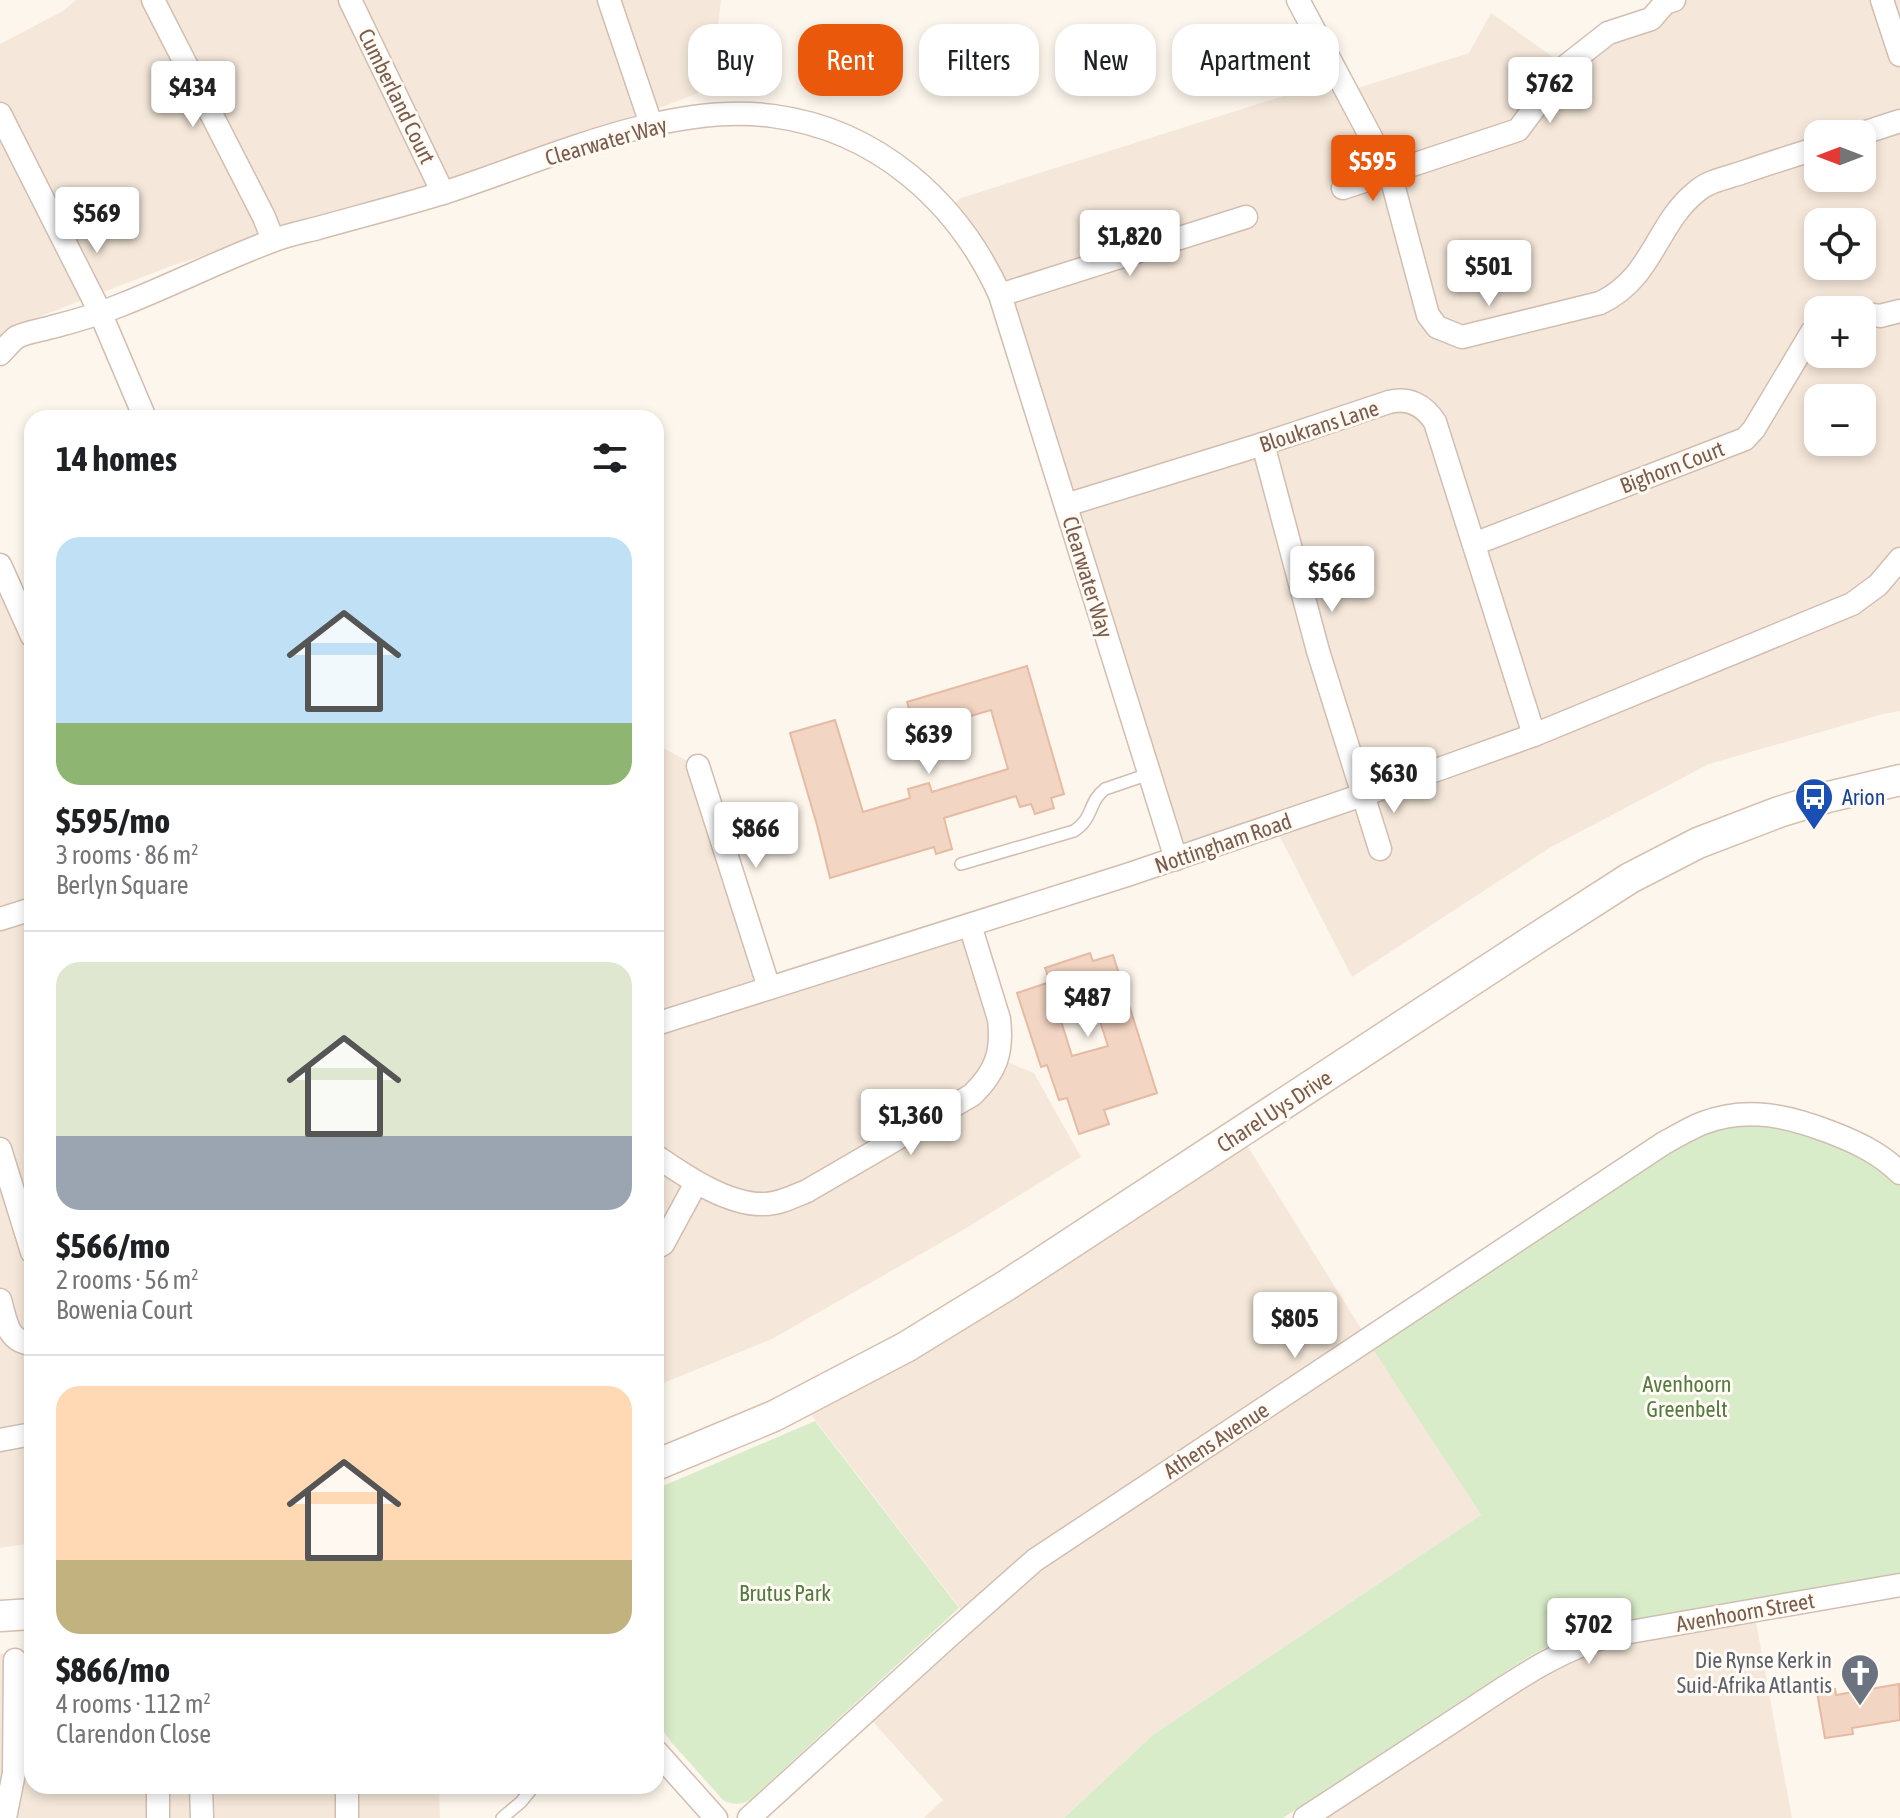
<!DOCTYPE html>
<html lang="en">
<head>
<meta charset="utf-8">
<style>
	:root { --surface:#fff; --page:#f2f2f2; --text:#202124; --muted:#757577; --line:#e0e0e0; --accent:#ea580c }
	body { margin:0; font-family:"Asap Condensed",sans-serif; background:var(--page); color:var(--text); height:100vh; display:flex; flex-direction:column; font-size:30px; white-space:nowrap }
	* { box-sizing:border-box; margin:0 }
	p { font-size:26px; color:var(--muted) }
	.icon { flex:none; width:44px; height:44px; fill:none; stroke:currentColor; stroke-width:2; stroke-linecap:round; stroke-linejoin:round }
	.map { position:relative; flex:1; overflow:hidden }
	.sheet { position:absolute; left:24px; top:410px; width:640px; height:1384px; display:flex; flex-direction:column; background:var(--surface); border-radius:24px; box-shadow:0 4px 12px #0003 }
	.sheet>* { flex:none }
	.top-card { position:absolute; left:688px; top:24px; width:760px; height:72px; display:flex; gap:16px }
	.needle { width:52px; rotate:270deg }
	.controls { position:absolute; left:1804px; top:120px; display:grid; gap:16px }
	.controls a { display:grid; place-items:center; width:72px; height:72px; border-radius:16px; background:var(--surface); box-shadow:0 4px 12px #0003; font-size:40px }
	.price { position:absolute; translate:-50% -68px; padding:0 18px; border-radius:8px; background:#fff; color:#222; font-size:26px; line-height:52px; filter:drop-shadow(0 2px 4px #0008) }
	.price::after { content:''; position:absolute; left:50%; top:48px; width:24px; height:18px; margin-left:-12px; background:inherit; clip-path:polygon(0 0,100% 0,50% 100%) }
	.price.on { background:var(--accent); color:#fff }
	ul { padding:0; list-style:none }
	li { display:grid; align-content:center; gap:16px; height:424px; padding:0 32px }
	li+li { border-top:2px solid var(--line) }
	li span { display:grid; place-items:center; height:248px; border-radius:24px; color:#555 }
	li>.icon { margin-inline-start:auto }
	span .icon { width:144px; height:144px; fill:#fffc; stroke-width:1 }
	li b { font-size:34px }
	h2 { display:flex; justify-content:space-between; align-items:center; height:96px; padding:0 32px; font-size:34px }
	.pill { padding:0 28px; border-radius:24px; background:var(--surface); box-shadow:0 4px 12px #0003; font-size:28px; line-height:72px }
	.pill.on { background:var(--accent); color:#fff }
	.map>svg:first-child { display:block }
	.residential { fill:#f5e8da; fill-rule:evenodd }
	.green { fill:#d8ecc9 }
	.building { fill:#f3d5c3; stroke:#e6bba3; stroke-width:2; fill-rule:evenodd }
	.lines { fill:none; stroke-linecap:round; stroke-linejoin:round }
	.lane-casing { stroke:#d1beb0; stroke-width:14 }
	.street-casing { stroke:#d1beb0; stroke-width:25 }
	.secondary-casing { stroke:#d6c0b0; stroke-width:33 }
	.lane { stroke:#fff; stroke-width:11 }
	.street { stroke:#fff; stroke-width:22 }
	.secondary { stroke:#fff; stroke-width:30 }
	.labels { text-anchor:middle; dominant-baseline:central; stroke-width:6; stroke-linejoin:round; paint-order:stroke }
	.street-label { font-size:22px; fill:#7a5c4d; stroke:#fffaf3 }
	.transit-label { font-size:22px; fill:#164399; stroke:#fffaf3; text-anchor:start }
	.park-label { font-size:22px; fill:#537a41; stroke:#fffaf3 }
	.worship-label { font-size:22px; fill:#5b616d; stroke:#fffaf3; text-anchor:end }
</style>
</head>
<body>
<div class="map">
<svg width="1900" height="1818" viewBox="0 0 1900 1818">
	<rect width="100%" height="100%" fill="#fdf6ec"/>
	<!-- residential -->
	<g class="residential">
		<path d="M76 0H721L711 88 590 135 171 266 41 316 0 346V44L63 11Z"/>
		<path d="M1677 0H1900V711L1883 714 1709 764 1551 847 1352 977 1275 827 1176 859 1001 296 946 209 961 198 1340 78 1348 91 1469 53 1491 13 1567 67ZM1818 134H1862V178H1818ZM1818 222H1862V266H1818ZM1818 310H1862V354H1818ZM1818 398H1862V442H1818Z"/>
		<path d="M0 561 32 632V1543L0 1548Z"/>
		<path d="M663 748 697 766 768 989 972 925 999 1059 1034 1073 1081 1157 963 1230 772 1339 656 1386V750Z"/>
		<path d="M1240 1134 1368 1340 1481 1515 1154 1734 1064 1818H924L943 1800 866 1714 969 1620 802 1403Z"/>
		<path d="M1754 1611 1792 1818H1307L1547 1662Z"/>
		<path d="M32 1653V1786H439L440 1818H0V1654Z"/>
	</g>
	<!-- green -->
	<g class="green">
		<path d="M1753 1123 1786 1127 1856 1153 1875 1164 1900 1186V1574L1611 1626C1581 1633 1554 1642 1528 1657L1283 1818H1064L1154 1734 1481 1515 1373 1349 1679 1145 1715 1129Z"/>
		<path d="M815 1421 959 1608 750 1800C740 1805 733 1805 723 1800L672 1743 656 1721V1489Z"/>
	</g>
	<!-- building -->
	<g class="building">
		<path d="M1027 666 1064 794 1051 798 1054 808 1035 814 1031 804 1020 807 1016 796 944 818 952 849 936 854 934 847 830 878 817 825 790 733 835 720 863 812 910 798 908 789 929 783 932 792 1008 769 991 710 950 722 954 734 933 740 931 733 927 734 924 726 915 728 907 702Z"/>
		<path d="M1090 953 1093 961 1113 955 1157 1093 1104 1110 1109 1124 1079 1134 1067 1098 1059 1100 1047 1065 1041 1067 1017 993 1050 982 1045 968ZM1095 1006 1108 1046 1072 1056 1061 1021 1064 1020 1063 1016Z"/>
		<path d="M1899 1684 1900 1720 1852 1728 1853 1734 1825 1738 1817 1692 1835 1689 1836 1695Z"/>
	</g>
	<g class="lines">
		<defs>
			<g id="lane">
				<path d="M961 864 1074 831C1094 818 1088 802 1105 789L1149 774"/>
				<path d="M502 1818 521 1802 534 1786"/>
			</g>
			<g id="street">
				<path d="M153 0 264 217 273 240"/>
				<path d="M350 0 443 193"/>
				<path d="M609 0 651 124"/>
				<path d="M1298 0 1390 173 1428 315 1437 327 1462 337 1600 303C1653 278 1656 224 1696 192 1708 181 1726 178 1741 173 1767 164 1792 156 1818 148"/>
				<path d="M1882 0 1900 55"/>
				<path d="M0 114 100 312 145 418"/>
				<path d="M1860 134 1900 121"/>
				<path d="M1343 188 1518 130 1566 66 1608 33 1651 19 1665 3 1674 0"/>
				<path d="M1000 295 1246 217"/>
				<path d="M1862 313 1880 316 1900 311"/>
				<path d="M0 354C5 349 11 341 17 337 27 332 42 330 52 327 76 321 99 314 121 305 172 285 221 260 272 241 287 235 303 232 318 228 361 216 404 205 446 192 545 160 669 101 773 116 878 130 958 202 1000 295L1176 859"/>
				<path d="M1263 444 1318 651 1380 849"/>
				<path d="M1066 505 1263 444 1389 402C1409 397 1424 405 1435 422L1534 735"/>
				<path d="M1474 544 1745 439 1754 429 1812 332 1818 327"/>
				<path d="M0 565 32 636"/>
				<path d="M698 766 769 988"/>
				<path d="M0 919 32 909"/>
				<path d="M656 1024 1127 875 1442 768 1534 735 1852 604 1878 585 1900 559"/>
				<path d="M0 1149 32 1252"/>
				<path d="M656 1156C685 1176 729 1206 765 1204 780 1204 794 1196 807 1191L972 1095C996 1072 1003 1052 999 1019L970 925"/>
				<path d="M656 1248 663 1244 696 1183"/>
				<path d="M0 1300C6 1320 7 1342 32 1344"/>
				<path d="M0 1440 32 1434"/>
				<path d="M656 1751 716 1818"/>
				<path d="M158 1786V1818"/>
				<path d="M201 1786 202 1818"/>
				<path d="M347 1786V1818"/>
				<path d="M5 1818 14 1773 15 1660"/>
				<path d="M749 1818 949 1636 1035 1560 1664 1143C1677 1136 1690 1128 1703 1123 1747 1106 1788 1116 1830 1132 1856 1142 1880 1153 1900 1173"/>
				<path d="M1305 1818C1357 1784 1409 1750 1461 1716 1510 1684 1555 1650 1613 1635L1900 1585"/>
			</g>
			<g id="secondary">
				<path d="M656 1465 774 1416 906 1347 1007 1285 1535 939 1630 878 1698 843 1779 812 1828 797 1900 780"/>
				<path d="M0 1616 32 1614"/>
			</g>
		</defs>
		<!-- lane casing -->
		<use href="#lane" class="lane-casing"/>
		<!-- street casing -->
		<use href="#street" class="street-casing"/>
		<!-- secondary casing -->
		<use href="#secondary" class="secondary-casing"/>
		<!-- lane -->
		<use href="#lane" class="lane"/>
		<!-- street -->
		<use href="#street" class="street"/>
		<!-- secondary -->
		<use href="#secondary" class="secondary"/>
	</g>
	<!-- icons -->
	<defs>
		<symbol id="bus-pin" viewBox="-11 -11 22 30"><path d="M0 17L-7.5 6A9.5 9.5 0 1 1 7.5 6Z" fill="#1a4fb4" stroke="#fffaf3"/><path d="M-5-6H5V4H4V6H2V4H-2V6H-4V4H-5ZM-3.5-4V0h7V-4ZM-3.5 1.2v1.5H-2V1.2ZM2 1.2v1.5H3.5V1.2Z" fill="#fff"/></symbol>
		<symbol id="church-pin" viewBox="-11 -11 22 30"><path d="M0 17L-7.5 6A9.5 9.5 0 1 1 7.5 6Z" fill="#6b7280" stroke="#fffaf3"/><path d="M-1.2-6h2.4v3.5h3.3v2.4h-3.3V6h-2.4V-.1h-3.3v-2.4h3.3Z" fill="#fff"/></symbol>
	</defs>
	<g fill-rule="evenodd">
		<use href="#bus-pin" x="1792" y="775" width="44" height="60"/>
		<use href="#church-pin" x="1838" y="1651" width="44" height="60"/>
	</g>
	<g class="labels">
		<!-- street labels -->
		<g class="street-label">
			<text transform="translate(397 96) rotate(64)">Cumberland Court</text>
			<text transform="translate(606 141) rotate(-16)">Clearwater Way</text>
			<text transform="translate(1319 426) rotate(-18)">Bloukrans Lane</text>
			<text transform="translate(1672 467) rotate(-21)">Bighorn Court</text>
			<text transform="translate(1088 577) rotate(73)">Clearwater Way</text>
			<text transform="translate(1223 843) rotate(-19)">Nottingham Road</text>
			<text transform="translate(1274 1111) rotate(-33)">Charel Uys Drive</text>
			<text transform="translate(1216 1440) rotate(-33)">Athens Avenue</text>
			<text transform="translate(1745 1612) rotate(-10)">Avenhoorn Street</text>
		</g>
		<!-- transit labels -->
		<g class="transit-label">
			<text x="1842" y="797">Arion</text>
		</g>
		<!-- park labels -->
		<g class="park-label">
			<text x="1687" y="1384">Avenhoorn<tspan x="1687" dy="25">Greenbelt</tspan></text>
			<text x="785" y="1593">Brutus Park</text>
		</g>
		<!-- worship labels -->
		<g class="worship-label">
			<text x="1832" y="1660">Die Rynse Kerk in<tspan x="1832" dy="25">Suid-Afrika Atlantis</tspan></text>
		</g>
	</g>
</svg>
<div class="controls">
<a><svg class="needle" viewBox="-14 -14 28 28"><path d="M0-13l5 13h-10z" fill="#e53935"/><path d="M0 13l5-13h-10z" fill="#757577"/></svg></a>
<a><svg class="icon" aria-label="locate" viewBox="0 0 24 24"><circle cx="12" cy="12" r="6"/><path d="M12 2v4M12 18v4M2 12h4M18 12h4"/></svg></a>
<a>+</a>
<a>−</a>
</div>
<b class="price" style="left:1550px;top:125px">$762</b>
<b class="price" style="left:193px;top:129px">$434</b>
<b class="price on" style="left:1373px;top:203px">$595</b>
<b class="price" style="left:97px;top:255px">$569</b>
<b class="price" style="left:1130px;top:278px">$1,820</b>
<b class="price" style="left:1489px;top:308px">$501</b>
<b class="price" style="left:1332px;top:614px">$566</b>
<b class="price" style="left:929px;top:776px">$639</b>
<b class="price" style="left:1394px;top:815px">$630</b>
<b class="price" style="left:756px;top:870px">$866</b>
<b class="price" style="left:1088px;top:1039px">$487</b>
<b class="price" style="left:911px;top:1157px">$1,360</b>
<b class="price" style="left:1295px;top:1360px">$805</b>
<b class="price" style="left:1589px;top:1666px">$702</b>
<div class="top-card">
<a class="pill">Buy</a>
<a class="pill on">Rent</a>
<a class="pill">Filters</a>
<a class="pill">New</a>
<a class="pill">Apartment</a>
</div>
<section class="sheet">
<h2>14 homes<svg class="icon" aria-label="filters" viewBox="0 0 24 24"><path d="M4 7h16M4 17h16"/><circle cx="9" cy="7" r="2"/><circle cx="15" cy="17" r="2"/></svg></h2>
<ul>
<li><span style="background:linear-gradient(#bfe0f5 75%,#8fb573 0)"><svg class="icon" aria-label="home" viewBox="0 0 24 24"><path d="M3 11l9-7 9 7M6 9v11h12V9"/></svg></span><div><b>$595/mo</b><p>3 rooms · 86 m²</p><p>Berlyn Square</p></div></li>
<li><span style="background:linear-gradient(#dfe7d0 70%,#9aa5b1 0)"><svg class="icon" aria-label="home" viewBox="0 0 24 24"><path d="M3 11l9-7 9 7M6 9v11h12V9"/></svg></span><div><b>$566/mo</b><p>2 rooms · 56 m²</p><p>Bowenia Court</p></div></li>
<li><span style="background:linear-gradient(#ffd9b3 70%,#c2b280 0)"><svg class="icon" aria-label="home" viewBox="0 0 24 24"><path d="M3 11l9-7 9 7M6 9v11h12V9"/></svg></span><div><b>$866/mo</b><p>4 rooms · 112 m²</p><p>Clarendon Close</p></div></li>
</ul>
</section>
</div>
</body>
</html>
